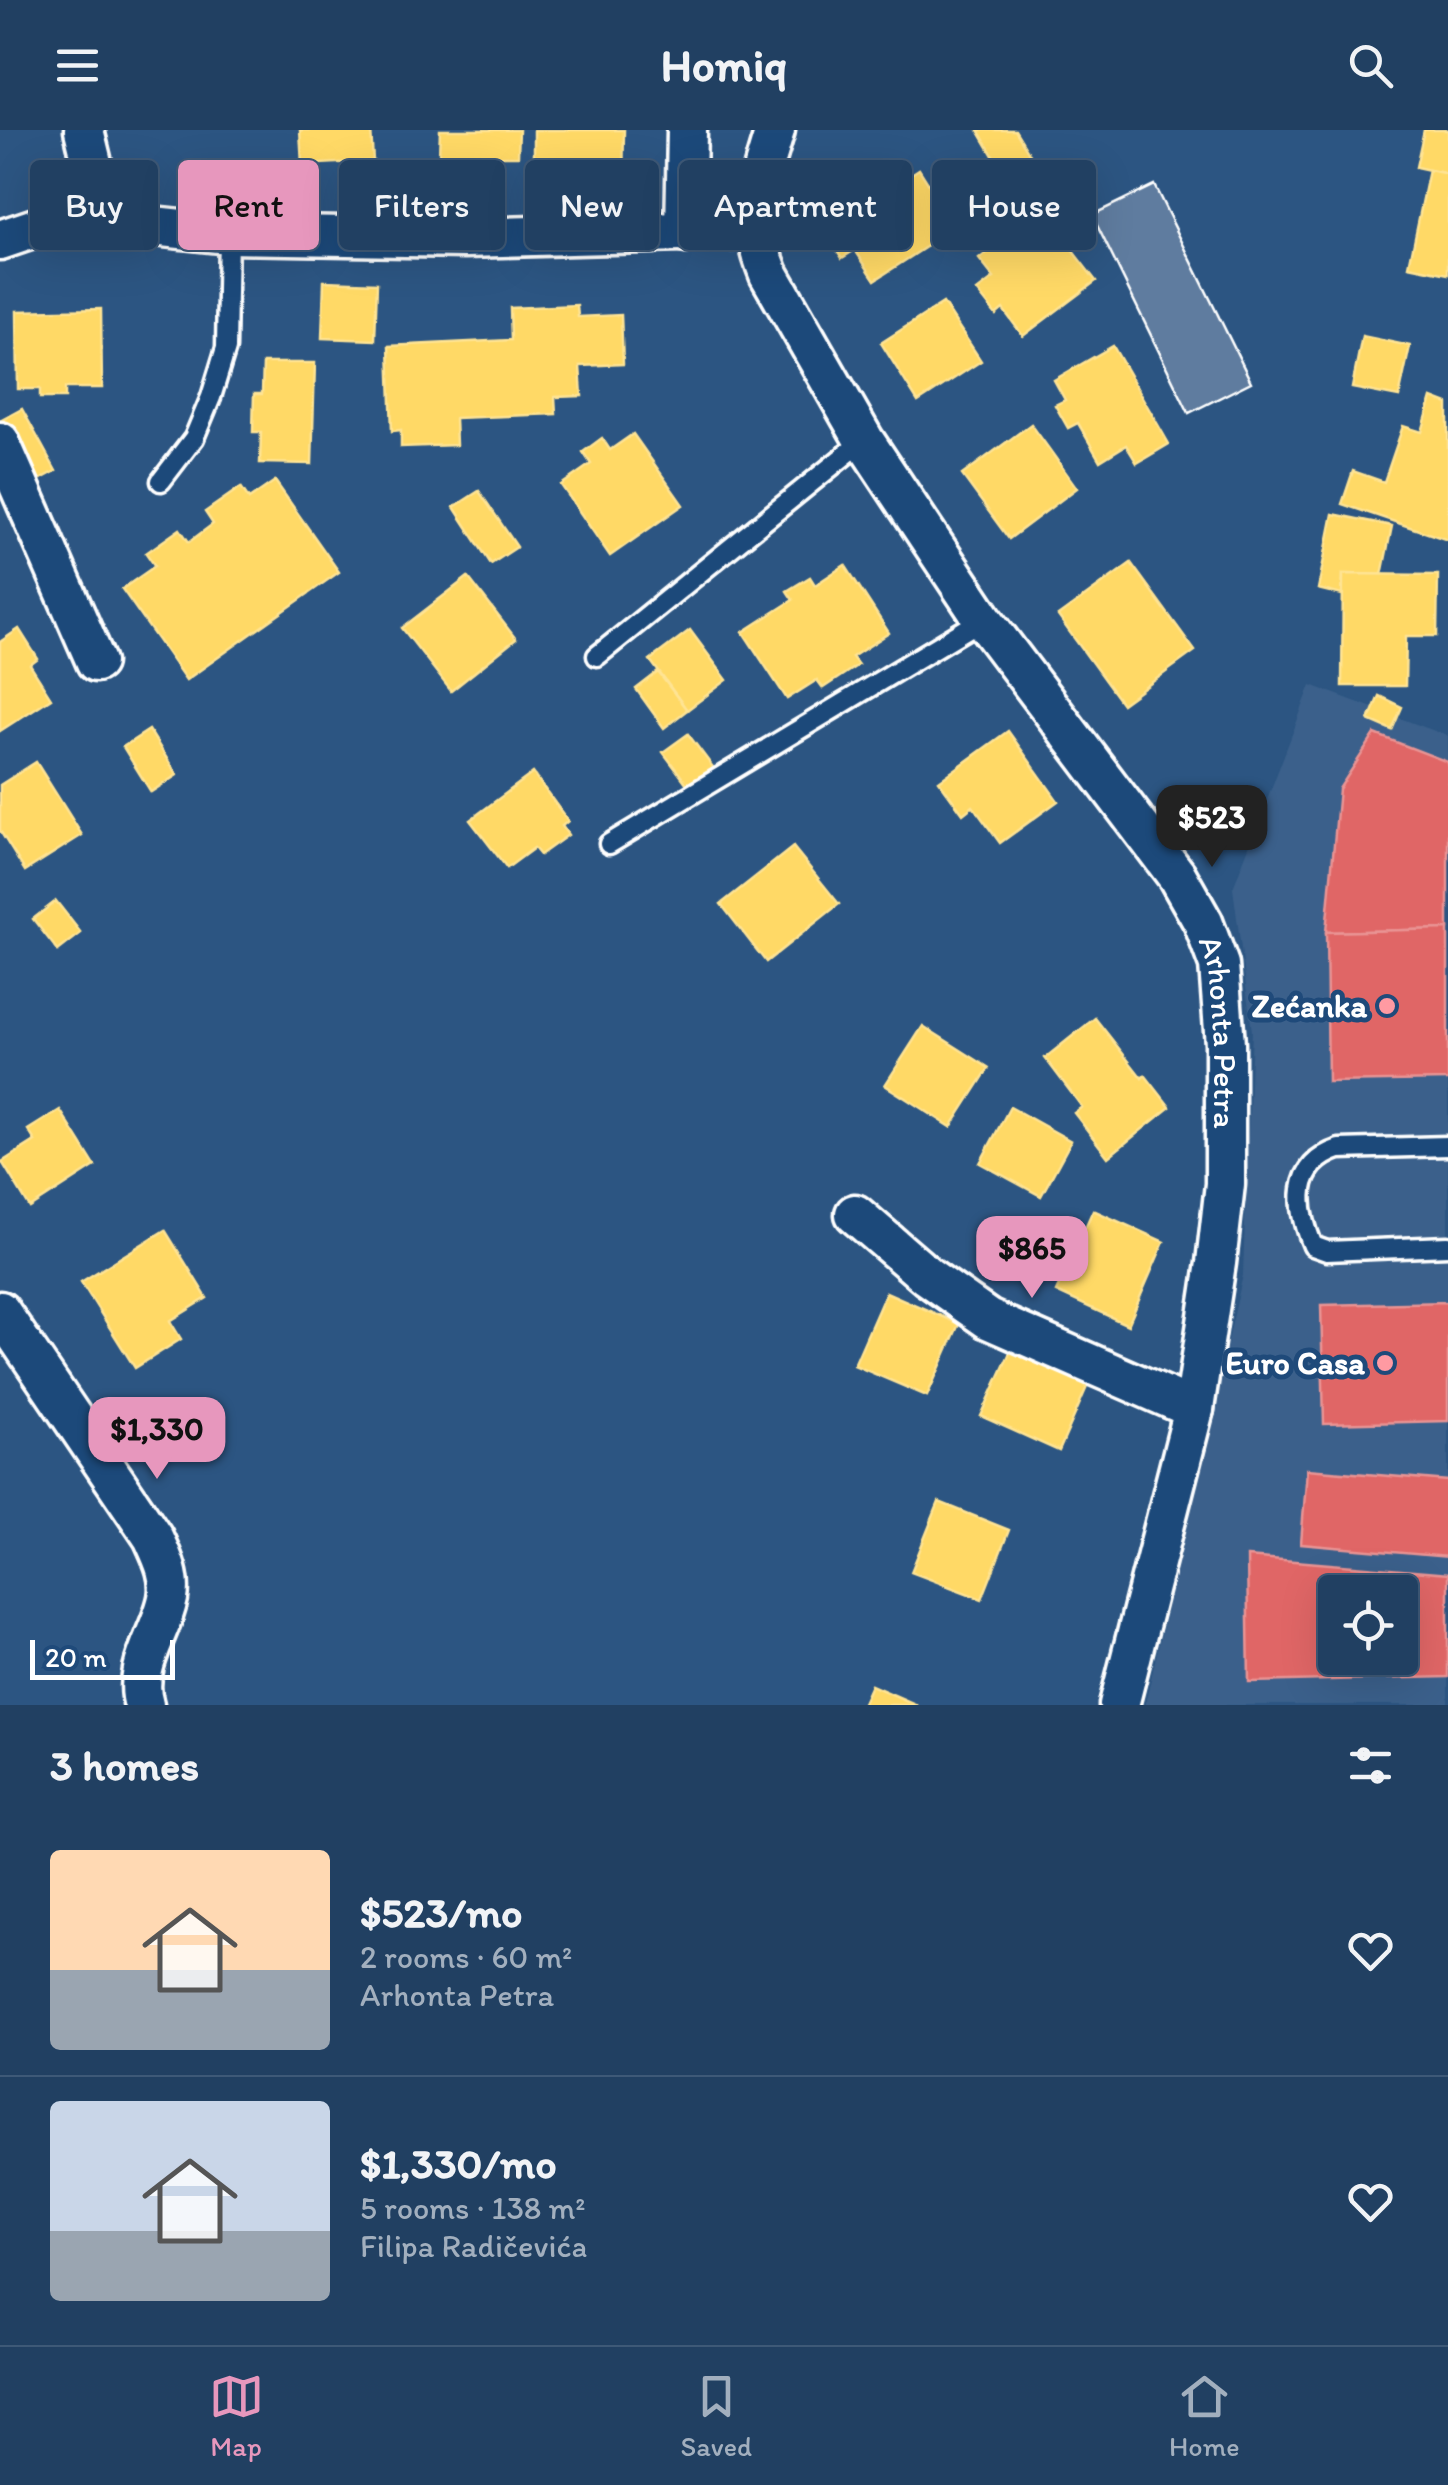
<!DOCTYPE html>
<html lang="en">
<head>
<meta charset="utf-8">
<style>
	:root { --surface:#214062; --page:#2d4b6b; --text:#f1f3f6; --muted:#a2afbe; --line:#3e5977; --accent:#e797bd }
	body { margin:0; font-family:Itim,sans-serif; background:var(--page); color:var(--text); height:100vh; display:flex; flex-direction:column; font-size:38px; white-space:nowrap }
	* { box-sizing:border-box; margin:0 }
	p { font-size:32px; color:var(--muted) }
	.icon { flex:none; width:55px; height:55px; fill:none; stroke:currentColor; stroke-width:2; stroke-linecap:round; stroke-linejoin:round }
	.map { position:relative; height:1575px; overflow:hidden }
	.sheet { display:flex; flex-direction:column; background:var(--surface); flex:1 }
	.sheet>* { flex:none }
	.banner { position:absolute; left:30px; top:30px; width:1390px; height:90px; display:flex; gap:20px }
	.tools { position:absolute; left:1318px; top:1445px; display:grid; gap:20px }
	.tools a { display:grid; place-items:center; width:100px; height:100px; border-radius:10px; background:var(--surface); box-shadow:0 10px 40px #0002,0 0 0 2px var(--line); font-size:50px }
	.scale { position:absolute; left:30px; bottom:25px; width:145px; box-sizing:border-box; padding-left:10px; border:5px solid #fff; border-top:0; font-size:28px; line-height:35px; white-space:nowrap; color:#fff; -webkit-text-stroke:8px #1f4a7a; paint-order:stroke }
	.price { position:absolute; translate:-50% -85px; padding:0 22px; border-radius:20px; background:var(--accent); color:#111; font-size:32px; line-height:65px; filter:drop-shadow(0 2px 5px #0008) }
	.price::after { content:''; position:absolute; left:50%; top:60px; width:30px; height:22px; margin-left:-15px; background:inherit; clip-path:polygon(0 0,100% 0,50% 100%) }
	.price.active { background:#222; color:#fff }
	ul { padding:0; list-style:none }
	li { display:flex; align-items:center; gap:30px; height:250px; padding:0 50px }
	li+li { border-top:2px solid var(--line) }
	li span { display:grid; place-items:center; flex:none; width:280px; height:200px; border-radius:10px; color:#555 }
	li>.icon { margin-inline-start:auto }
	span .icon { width:120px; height:120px; fill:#fffc; stroke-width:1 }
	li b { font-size:42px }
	h2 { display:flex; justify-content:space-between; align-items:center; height:120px; padding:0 50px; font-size:42px }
	.tag { padding:0 35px; border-radius:10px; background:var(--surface); box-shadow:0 10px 40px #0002,0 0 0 2px var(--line); font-size:35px; line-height:90px }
	.tag.active { background:var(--accent); color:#111 }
	header { display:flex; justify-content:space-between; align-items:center; height:130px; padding:0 50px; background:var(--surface); font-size:45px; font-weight:700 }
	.menu { display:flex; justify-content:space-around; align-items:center; height:140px; border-top:2px solid var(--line); background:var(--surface); font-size:28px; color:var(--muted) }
	.menu a { display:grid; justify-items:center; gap:5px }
	.menu .active { color:var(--accent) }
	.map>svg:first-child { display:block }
	.built { fill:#3b618b; fill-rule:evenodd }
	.homes { fill:#ffd966; stroke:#ffe494; stroke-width:2.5 }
	.shops { fill:#e06666; stroke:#e99494; stroke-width:2.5; fill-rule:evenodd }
	.building { fill:#5e7c9f; stroke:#fff; stroke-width:2.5 }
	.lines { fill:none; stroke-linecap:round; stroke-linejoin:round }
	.lane-casing { stroke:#fff; stroke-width:25 }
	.street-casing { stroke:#fff; stroke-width:45 }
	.lane { stroke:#1f4a7a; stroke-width:18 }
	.street { stroke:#1f4a7a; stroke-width:38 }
	.poi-dot { fill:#ff9aa2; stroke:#1f4a7a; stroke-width:4 }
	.labels { text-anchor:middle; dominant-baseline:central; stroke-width:10; stroke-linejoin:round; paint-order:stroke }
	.poi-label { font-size:32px; font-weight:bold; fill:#fff; stroke:#1f4a7a; text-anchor:end }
	.street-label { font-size:32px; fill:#fff; stroke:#1f4a7a }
</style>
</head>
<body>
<header><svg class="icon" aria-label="menu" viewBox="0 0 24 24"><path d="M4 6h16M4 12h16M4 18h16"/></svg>Homiq<svg class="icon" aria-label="search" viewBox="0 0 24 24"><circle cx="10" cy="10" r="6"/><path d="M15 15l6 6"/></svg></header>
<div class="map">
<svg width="1448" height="1575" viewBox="0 0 1448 1575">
	<rect width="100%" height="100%" fill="#2c5582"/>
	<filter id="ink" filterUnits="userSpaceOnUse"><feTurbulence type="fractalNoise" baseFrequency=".01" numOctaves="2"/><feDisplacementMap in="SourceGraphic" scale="20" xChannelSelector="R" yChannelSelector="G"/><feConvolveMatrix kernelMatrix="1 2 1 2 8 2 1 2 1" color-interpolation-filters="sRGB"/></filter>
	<g filter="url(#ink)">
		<!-- built -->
		<path class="built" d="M1311 555 1448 606V1575H1145L1243 1145 1252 901 1233 758ZM1335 1462H1400V1528H1335Z"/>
		<!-- homes -->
		<g class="homes">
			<path d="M300 0H371L373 31 302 35Z"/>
			<path d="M440 0H519L518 26H439Z"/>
			<path d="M534 0H624L623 56 563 57V37H534Z"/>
			<path d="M978 0H1015L1063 79 1050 90 1041 80 1017 99 998 75 1015 63Z"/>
			<path d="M1424 0H1448V44L1416 37Z"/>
			<path d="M919 39 931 58 954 43 971 69 954 79 963 93 875 150 855 120 842 128 821 95 861 70 864 75Z"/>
			<path d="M1429 40 1448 44V144L1409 136Z"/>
			<path d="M1041 80 1096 151 1023 206 1003 179 996 185 977 161 994 148 979 129Z"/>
			<path d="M324 151 377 153 375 210 322 208Z"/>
			<path d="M943 173 981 231 918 272 881 213Z"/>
			<path d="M577 175 578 187 621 185 623 234 580 236 582 266 555 267 556 284 455 288 456 315 401 317V300L392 301 389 216 511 210 510 178Z"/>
			<path d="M101 179 102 258H65V268H40V259H18L17 181Z"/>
			<path d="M1362 206 1410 216 1399 267 1352 258Z"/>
			<path d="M1113 216 1169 314 1137 333 1126 315 1100 331 1078 293 1068 298 1055 275 1065 270 1054 250Z"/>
			<path d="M263 233H315L312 334 260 333 261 302H253L254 264H262Z"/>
			<path d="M1432 268 1448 274V410L1342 374 1353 341 1384 352 1403 296 1422 302Z"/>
			<path d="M22 279 56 341 30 355 0 300V291Z"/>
			<path d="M1031 294 1077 358 1009 409 962 345Z"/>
			<path d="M633 304 683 375 610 426 561 355 591 334 583 322 602 308 610 320Z"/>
			<path d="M275 351 339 442 186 550 122 459 155 436 146 423 180 399 189 412 213 394 205 382 241 357 249 369Z"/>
			<path d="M479 361 517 417 491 434 454 377Z"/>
			<path d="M1333 384 1392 396 1382 445 1343 444 1342 465 1318 459Z"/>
			<path d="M1131 433 1195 521 1122 574 1058 486Z"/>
			<path d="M845 435 889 503 852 527 858 535 823 558 817 550 787 569 743 502 793 470 787 461 810 447 815 455Z"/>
			<path d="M1343 444 1438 445 1437 506H1406L1405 556H1342Z"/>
			<path d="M468 447 516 509 451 561 402 498Z"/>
			<path d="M19 499 38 529 30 535 51 568 0 601V512Z"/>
			<path d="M690 500 727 550 687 580 650 530Z"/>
			<path d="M658 542 687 580 664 598 636 559Z"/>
			<path d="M1379 566 1402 577 1392 600 1369 590Z"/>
			<path d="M149 600 177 645 151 662 123 617Z"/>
			<path d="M1008 601 1058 671 1000 713 973 676 963 684 939 651Z"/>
			<path d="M688 604 715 640 690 658 663 622Z"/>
			<path d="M36 632 82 705 25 741 0 701V655Z"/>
			<path d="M533 643 568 691 562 696 568 705 540 725 534 718 507 738 470 690Z"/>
			<path d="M793 717 839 774 766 832 721 774Z"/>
			<path d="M56 771 81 803 58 821 33 789Z"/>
			<path d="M1095 888 1142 948 1145 945 1170 977 1108 1027 1074 983 1082 977 1045 928Z"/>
			<path d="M923 896 989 938 951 997 885 955Z"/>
			<path d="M1010 977 1071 1011 1041 1066 980 1033Z"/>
			<path d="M60 980 95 1036 30 1078 2 1032 35 1011 28 1000Z"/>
			<path d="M1093 1080 1164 1112 1128 1195 1056 1162Z"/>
			<path d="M165 1100 207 1168 170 1191 181 1209 135 1238 81 1152Z"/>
			<path d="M886 1162 959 1194 927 1266 854 1235Z"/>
			<path d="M1013 1216 1090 1250 1059 1321 981 1286Z"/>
			<path d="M939 1372 1009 1400 982 1469 911 1442Z"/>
			<path d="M871 1555 917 1575H862Z"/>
		</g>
		<!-- shops -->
		<g class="shops">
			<path d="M1375 604 1448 632V799L1326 802 1339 659Z"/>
			<path d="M1448 799V950L1328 952 1326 802Z"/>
			<path d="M1448 1172V1291L1324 1294 1321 1175Z"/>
			<path d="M1307 1339 1448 1351V1427L1301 1414Z"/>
			<path d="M1247 1427 1448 1444V1547L1249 1552ZM1335 1462H1400V1528H1335Z"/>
		</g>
		<!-- building -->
		<path class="building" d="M1154 55 1251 252 1189 283 1092 85Z"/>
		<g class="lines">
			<defs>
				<g id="lane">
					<path d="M161 351 194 308 211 267 226 218 228 104"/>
					<path d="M597 526 864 310"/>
					<path d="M609 714 983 489"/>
					<path d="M1448 1016 1339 1019C1291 1035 1297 1078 1313 1116L1327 1121 1448 1116"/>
				</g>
				<g id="street">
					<path d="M84 0 106 91"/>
					<path id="s1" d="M775 0C758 58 745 85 769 144L864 310 983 489 1177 746 1203 792 1219 835 1225 914V1054L1216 1133 1194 1279 1119 1575"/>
					<path d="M685 103 687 0"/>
					<path d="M0 110 50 93 106 91 228 104 465 108 755 100"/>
					<path d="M0 312 96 532"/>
					<path d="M855 1084 927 1146 988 1189 1194 1279"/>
					<path d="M0 1181 153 1407C162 1427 172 1446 168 1468 161 1504 132 1537 144 1575"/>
				</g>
			</defs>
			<!-- lane casing -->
			<use href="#lane" class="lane-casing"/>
			<!-- street casing -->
			<use href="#street" class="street-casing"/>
			<!-- lane -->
			<use href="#lane" class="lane"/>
			<!-- street -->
			<use href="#street" class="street"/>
		</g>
	</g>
	<!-- markers -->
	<g class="poi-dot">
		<circle cx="1387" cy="876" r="10"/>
		<circle cx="1385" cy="1233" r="10"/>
	</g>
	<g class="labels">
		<!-- poi labels -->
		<g class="poi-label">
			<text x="1367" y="876">Zećanka</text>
			<text x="1365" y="1233">Euro Casa</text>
		</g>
		<!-- street labels -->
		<g class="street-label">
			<text stroke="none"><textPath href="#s1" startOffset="1042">Arhonta Petra</textPath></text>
		</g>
	</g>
</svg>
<div class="tools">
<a><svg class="icon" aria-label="locate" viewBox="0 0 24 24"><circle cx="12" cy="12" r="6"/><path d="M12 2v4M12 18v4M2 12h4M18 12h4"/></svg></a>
</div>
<div class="scale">20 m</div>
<b class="price active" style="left:1212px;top:740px">$523</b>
<b class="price" style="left:1032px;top:1171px">$865</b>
<b class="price" style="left:157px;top:1352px">$1,330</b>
<div class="banner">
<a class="tag">Buy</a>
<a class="tag active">Rent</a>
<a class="tag">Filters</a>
<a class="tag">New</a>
<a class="tag">Apartment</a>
<a class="tag">House</a>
</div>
</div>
<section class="sheet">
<h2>3 homes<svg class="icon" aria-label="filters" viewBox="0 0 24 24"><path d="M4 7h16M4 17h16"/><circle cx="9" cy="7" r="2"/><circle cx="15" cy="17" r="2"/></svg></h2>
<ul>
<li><span style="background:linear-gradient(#ffd9b3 60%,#9aa5b1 0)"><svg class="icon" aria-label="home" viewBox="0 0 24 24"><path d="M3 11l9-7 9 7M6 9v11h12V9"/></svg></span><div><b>$523/mo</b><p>2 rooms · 60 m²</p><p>Arhonta Petra</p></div><svg class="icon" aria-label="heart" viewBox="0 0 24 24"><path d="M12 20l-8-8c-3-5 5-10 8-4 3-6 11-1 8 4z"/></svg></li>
<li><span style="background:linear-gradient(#c9d6e8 65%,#9aa5b1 0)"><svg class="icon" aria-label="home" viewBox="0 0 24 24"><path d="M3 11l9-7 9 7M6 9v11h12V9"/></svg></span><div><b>$1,330/mo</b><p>5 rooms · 138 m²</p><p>Filipa Radičevića</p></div><svg class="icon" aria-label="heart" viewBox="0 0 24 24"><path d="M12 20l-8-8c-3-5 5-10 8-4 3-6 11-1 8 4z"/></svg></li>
</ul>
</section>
<nav class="menu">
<a class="active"><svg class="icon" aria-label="map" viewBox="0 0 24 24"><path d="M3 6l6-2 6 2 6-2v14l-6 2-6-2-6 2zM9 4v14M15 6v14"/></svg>Map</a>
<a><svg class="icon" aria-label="saved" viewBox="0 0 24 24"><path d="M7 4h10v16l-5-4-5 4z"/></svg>Saved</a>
<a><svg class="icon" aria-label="home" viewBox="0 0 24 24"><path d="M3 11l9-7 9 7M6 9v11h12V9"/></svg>Home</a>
</nav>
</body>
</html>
